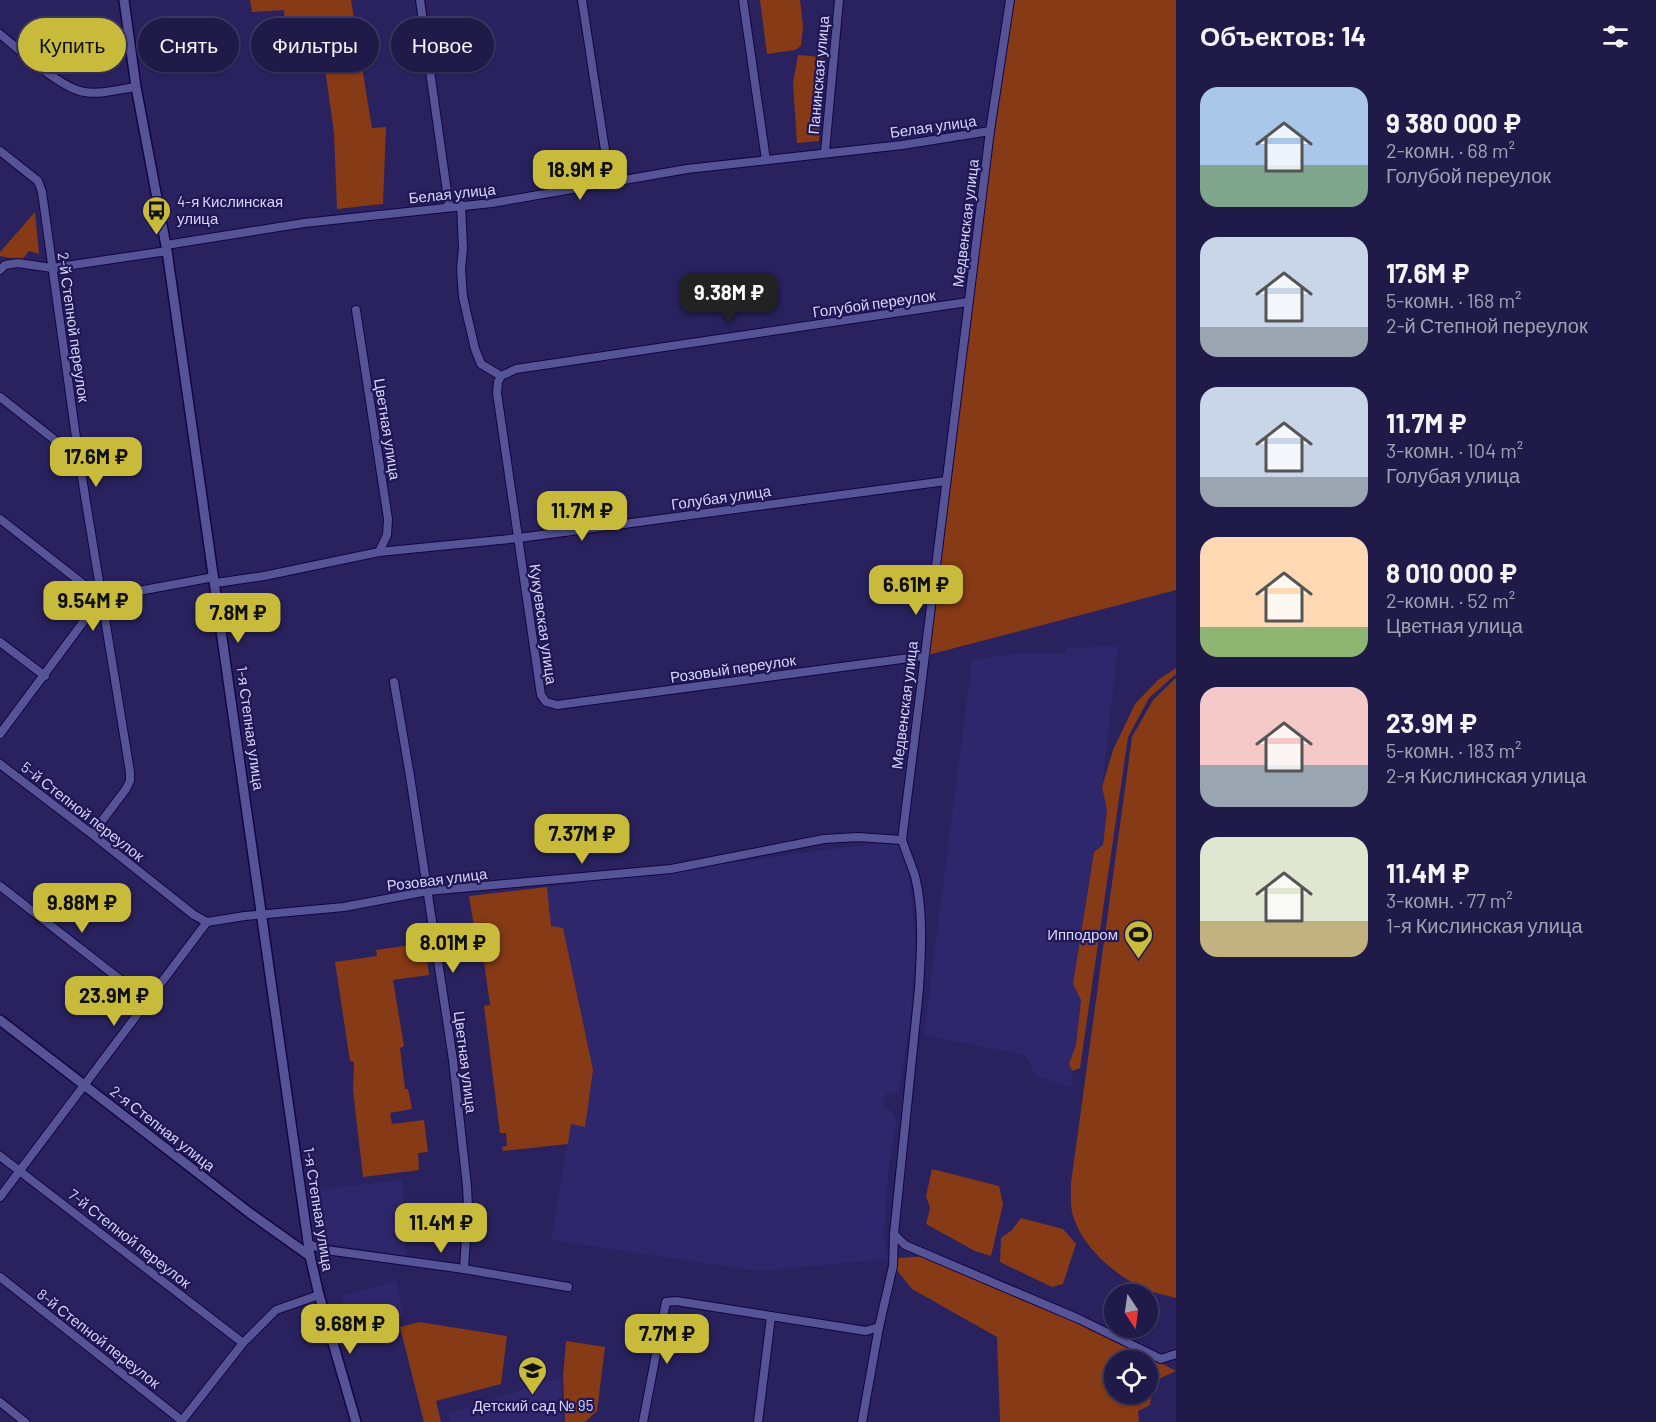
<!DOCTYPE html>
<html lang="ru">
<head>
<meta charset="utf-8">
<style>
	:root { --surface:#1f1a47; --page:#2c2752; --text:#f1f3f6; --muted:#a1a1b4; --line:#3c3860; --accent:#c8bb3b }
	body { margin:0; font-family:Barlow,sans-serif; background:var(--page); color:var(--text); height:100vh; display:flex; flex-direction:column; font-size:22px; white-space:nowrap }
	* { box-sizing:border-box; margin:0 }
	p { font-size:20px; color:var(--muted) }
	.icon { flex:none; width:33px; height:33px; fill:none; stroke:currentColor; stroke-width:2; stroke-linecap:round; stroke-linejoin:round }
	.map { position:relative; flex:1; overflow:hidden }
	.details { display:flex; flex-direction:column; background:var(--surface); width:480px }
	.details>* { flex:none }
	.hud { position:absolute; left:18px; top:18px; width:570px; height:54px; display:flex; gap:12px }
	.needle { width:39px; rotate:167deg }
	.fabs { position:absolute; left:1104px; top:1284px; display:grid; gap:12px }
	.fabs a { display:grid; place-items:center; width:54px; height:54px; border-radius:50%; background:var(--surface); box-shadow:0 2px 4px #0004,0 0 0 2px var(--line); font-size:30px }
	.price { position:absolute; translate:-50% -51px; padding:0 14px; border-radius:12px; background:var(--accent); color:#111; font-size:20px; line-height:39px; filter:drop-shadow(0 2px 3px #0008) }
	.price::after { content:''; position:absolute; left:50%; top:36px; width:18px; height:14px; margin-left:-9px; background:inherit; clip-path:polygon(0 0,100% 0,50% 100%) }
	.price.on { background:#222; color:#fff }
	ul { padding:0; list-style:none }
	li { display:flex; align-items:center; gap:18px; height:150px; padding:0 24px }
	li span { display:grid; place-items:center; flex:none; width:168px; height:120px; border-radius:18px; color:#555 }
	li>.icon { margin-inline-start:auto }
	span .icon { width:72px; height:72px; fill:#fffc; stroke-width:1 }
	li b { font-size:26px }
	h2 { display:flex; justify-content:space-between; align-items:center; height:72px; padding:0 24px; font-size:26px }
	.chip { padding:0 21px; border-radius:27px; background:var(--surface); box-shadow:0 2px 4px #0004,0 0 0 2px var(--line); font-size:21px; line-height:54px }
	.chip.on { background:var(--accent); color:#111 }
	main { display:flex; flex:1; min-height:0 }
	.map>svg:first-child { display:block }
	.built { fill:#2f276c }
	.green { fill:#863a15; fill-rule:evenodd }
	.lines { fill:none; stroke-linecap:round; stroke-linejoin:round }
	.minor-casing { stroke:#140542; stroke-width:10 }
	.tertiary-casing { stroke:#140542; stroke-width:12 }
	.minor { stroke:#565497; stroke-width:8 }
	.tertiary { stroke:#565497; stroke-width:9 }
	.labels { text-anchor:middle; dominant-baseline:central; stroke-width:4.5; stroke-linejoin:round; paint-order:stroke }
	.street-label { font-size:15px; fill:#d5d7fd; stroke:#201754 }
	.poi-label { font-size:15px; fill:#d5d7fd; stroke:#201754; text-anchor:start }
</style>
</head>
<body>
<main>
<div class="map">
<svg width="1176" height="1422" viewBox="0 0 1176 1422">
	<rect width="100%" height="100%" fill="#29225f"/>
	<!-- built -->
	<g class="built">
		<path d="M1118 646 1102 787 1107 810 1103 845 1094 852 1073 984 1081 1000 1076 1045 1069 1064 1072 1071V1087L1036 1076 1025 1055 924 1035 972 660 1022 653H1065L1066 648Z"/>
		<path d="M902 840 910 883 916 947 910 1022 899 1089 892 1094 886 1093 883 1108 890 1110 897 1121 888 1173 884 1236 888 1259 758 1271 551 1240 571 1124 585 1126 551 926 547 887Z"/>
		<path d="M402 1180 406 1256 332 1244 314 1239 307 1191Z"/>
		<path d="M396 1281 404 1314 400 1321 352 1335 341 1296Z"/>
		<path d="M561 1377 563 1422H450L448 1414Z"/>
	</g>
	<!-- green -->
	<g class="green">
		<path d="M250 0H351L372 128 386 127 383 204 337 209 334 133 324 61 288 64 284 10 252 12Z"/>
		<path d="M760 0H800L803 27 801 46 795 50 767 54Z"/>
		<path d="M1008 0H1176V590L924 656Z"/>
		<path d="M798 55 823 57 819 141 797 143 793 83Z"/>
		<path d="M35 212 39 254 29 251 22 260 0 256V252Z"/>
		<path d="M1176 668V674L1149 698 1128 737 1080 1068 1072 1071 1069 1064 1076 1045 1081 1000 1073 984 1094 852 1103 845 1107 810 1102 787 1113 750 1135 704 1158 680Z"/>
		<path d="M1176 678V1298C1166 1295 1154 1293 1144 1289 1115 1275 1083 1248 1073 1216 1070 1206 1071 1193 1071 1183L1132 737 1153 700Z"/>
		<path d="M547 887 551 926 563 928 593 1070 585 1127 571 1124 568 1144 503 1151 502 1147 507 1146 506 1133H500L484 1006 490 1005 480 933H475L469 896Z"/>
		<path d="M425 943 429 975 393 980 404 1046 400 1048 405 1089H408L412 1109 390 1113 392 1124 424 1120 428 1152 418 1153 419 1170 363 1177 353 1090 354 1062 350 1061 335 962 377 956 376 950Z"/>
		<path d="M932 1169 999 1186 1003 1204 991 1256 975 1251 926 1224 930 1208 926 1196Z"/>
		<path d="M1021 1218 1063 1229 1076 1244 1063 1284 1052 1287 1000 1262 1001 1238 1012 1230Z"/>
		<path d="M925 1256 1073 1317 1176 1371 1154 1381 1150 1405 1138 1411 1139 1422H1000L997 1337 912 1289 888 1259ZM1114 1360H1148V1394H1114Z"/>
		<path d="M419 1322 507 1336 501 1384 436 1401 441 1422H424L400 1327Z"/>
		<path d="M566 1341 605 1347 597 1411 585 1422H565L563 1377Z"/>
	</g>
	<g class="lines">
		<defs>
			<g id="minor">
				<path d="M420 0 449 206"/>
				<path d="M582 0 605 150 607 183"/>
				<path d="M743 0 766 160"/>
				<path d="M0 34C20 50 61 89 85 92 101 95 119 89 136 87"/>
				<path d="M0 151 38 181 42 192 79 459 130 772V781L126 789 92 834"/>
				<path d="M825 152 839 0"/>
				<path d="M461 205 463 248 461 269 463 297 475 349 481 364 501 376 498 382 497 393 541 695 546 702 557 705 924 656"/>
				<path d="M166 245 304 223 492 203 687 169 902 145 990 131"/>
				<path d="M0 270 5 265 18 263 52 268 167 251"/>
				<path d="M356 310 388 519 387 535 379 552"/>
				<path d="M501 376 516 369 968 302"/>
				<path d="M0 397 79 459"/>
				<path d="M0 519 101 598"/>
				<path d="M216 583 264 576 379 552 519 538 946 481"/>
				<path d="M0 642 45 676"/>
				<path d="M394 682 410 776 453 1060 467 1186 468 1207 464 1269"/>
				<path d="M0 734 101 598 214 577"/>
				<path d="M0 764 92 834 194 915 207 922"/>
				<path d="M0 886 149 1002"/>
				<path d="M0 1156 243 1343"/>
				<path d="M0 1197 207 922 245 916 344 907 428 891 671 869 824 839 858 837 902 840"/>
				<path d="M894 1234 905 1245 1079 1319 1161 1359 1176 1354"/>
				<path d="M308 1244 326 1250 464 1269 568 1287"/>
				<path d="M0 1277 181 1420"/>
				<path d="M0 1402 25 1422"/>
				<path d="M181 1422 243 1343 276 1310 319 1295"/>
				<path d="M643 1422 666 1302 676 1301 866 1331 879 1327"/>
				<path d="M758 1422 771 1317"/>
				<path d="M862 1422 879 1327 893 1266 894 1234 919 989C921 953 924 912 915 876 911 864 906 852 902 840L990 131 1010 0"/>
			</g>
			<g id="tertiary">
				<path d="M124 0 136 87 167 251 310 1256 319 1295 356 1422"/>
				<path d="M0 1020 251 1214 310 1256"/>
			</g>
		</defs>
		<!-- minor casing -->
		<use href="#minor" class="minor-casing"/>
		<!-- tertiary casing -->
		<use href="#tertiary" class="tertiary-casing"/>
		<!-- minor -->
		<use href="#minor" class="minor"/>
		<!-- tertiary -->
		<use href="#tertiary" class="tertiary"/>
	</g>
	<!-- icons -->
	<defs>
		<symbol id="bus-pin" viewBox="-11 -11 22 30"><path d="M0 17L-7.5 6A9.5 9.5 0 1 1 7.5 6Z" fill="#c8bb3b" stroke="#201754"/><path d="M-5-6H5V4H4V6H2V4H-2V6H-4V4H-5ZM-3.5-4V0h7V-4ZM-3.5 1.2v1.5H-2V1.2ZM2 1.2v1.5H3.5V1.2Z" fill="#111"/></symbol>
		<symbol id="stadium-pin" viewBox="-11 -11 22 30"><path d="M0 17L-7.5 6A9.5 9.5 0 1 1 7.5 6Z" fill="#c8bb3b" stroke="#201754"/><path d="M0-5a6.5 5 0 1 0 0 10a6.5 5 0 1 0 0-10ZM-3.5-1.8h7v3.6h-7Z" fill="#111"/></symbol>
		<symbol id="school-pin" viewBox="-11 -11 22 30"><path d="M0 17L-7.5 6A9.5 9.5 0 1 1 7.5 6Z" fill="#c8bb3b" stroke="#201754"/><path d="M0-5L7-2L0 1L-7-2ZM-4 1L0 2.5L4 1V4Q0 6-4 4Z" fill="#111"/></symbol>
	</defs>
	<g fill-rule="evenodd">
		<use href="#bus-pin" x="140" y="194" width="33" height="45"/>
		<use href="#stadium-pin" x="1122" y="918" width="33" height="45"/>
		<use href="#school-pin" x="516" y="1354" width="33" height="45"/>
	</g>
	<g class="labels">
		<!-- street labels -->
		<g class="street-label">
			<text transform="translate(818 75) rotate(-85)">Панинская улица</text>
			<text transform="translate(933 126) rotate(-8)">Белая улица</text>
			<text transform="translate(452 193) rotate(-6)">Белая улица</text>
			<text transform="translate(965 223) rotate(-83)">Медвенская улица</text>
			<text transform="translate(874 303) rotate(-8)">Голубой переулок</text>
			<text transform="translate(74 327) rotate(82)">2-й Степной переулок</text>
			<text transform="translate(388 429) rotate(81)">Цветная улица</text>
			<text transform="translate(721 497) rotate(-8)">Голубая улица</text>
			<text transform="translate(544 624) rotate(82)">Кукуевская улица</text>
			<text transform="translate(733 668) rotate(-8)">Розовый переулок</text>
			<text transform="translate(904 705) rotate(-83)">Медвенская улица</text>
			<text transform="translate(251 728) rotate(82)">1-я Степная улица</text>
			<text transform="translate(83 811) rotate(38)">5-й Степной переулок</text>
			<text transform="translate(437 879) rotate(-7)">Розовая улица</text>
			<text transform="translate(466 1062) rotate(83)">Цветная улица</text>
			<text transform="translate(163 1128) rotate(38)">2-я Степная улица</text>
			<text transform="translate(319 1209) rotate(81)">1-я Степная улица</text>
			<text transform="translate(130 1238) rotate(38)">7-й Степной переулок</text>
			<text transform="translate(99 1338) rotate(38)">8-й Степной переулок</text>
		</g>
		<!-- poi labels -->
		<g class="poi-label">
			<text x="177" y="201">4-я Кислинская<tspan x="177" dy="17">улица</tspan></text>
			<text x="1118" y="934" text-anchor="end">Ипподром</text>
			<text x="533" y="1405" text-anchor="middle">Детский сад № 95</text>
		</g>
	</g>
</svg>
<div class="fabs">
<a><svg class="needle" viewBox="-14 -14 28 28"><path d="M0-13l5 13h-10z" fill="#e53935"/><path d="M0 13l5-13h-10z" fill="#a1a1b4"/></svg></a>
<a><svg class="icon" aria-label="locate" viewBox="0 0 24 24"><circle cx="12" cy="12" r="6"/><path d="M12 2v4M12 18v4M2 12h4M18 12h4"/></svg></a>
</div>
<b class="price" style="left:580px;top:201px">18.9M ₽</b>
<b class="price on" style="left:729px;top:324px">9.38M ₽</b>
<b class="price" style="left:96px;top:488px">17.6M ₽</b>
<b class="price" style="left:582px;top:542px">11.7M ₽</b>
<b class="price" style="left:916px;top:616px">6.61M ₽</b>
<b class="price" style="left:93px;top:632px">9.54M ₽</b>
<b class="price" style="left:238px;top:644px">7.8M ₽</b>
<b class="price" style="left:582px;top:865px">7.37M ₽</b>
<b class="price" style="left:82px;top:934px">9.88M ₽</b>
<b class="price" style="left:453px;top:974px">8.01M ₽</b>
<b class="price" style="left:114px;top:1027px">23.9M ₽</b>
<b class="price" style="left:441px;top:1254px">11.4M ₽</b>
<b class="price" style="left:350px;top:1355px">9.68M ₽</b>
<b class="price" style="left:667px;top:1365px">7.7M ₽</b>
<div class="hud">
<a class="chip on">Купить</a>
<a class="chip">Снять</a>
<a class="chip">Фильтры</a>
<a class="chip">Новое</a>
</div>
</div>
<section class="details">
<h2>Объектов: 14<svg class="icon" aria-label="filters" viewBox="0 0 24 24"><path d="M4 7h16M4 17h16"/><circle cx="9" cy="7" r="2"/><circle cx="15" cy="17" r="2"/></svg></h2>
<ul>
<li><span style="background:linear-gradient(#a9c7e8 65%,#7fa58c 0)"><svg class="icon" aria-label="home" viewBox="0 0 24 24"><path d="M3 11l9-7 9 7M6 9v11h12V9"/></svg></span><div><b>9 380 000 ₽</b><p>2-комн. · 68 m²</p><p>Голубой переулок</p></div></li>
<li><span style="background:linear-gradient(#c9d6e8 75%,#9aa5b1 0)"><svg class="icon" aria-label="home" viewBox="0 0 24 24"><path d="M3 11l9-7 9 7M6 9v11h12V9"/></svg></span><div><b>17.6M ₽</b><p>5-комн. · 168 m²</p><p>2-й Степной переулок</p></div></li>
<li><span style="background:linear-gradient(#c9d6e8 75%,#9aa5b1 0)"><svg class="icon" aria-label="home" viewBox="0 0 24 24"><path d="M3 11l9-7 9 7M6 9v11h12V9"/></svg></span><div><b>11.7M ₽</b><p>3-комн. · 104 m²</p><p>Голубая улица</p></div></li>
<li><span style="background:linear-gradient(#ffd9b3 75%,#8fb573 0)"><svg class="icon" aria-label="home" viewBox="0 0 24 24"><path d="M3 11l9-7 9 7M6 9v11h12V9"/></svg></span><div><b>8 010 000 ₽</b><p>2-комн. · 52 m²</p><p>Цветная улица</p></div></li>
<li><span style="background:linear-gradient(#f6c9c9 65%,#9aa5b1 0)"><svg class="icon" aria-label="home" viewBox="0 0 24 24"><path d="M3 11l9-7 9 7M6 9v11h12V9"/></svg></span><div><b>23.9M ₽</b><p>5-комн. · 183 m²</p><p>2-я Кислинская улица</p></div></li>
<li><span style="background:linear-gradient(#dfe7d0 70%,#c2b280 0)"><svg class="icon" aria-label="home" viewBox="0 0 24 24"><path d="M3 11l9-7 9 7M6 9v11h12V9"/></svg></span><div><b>11.4M ₽</b><p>3-комн. · 77 m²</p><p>1-я Кислинская улица</p></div></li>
</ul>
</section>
</main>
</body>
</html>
